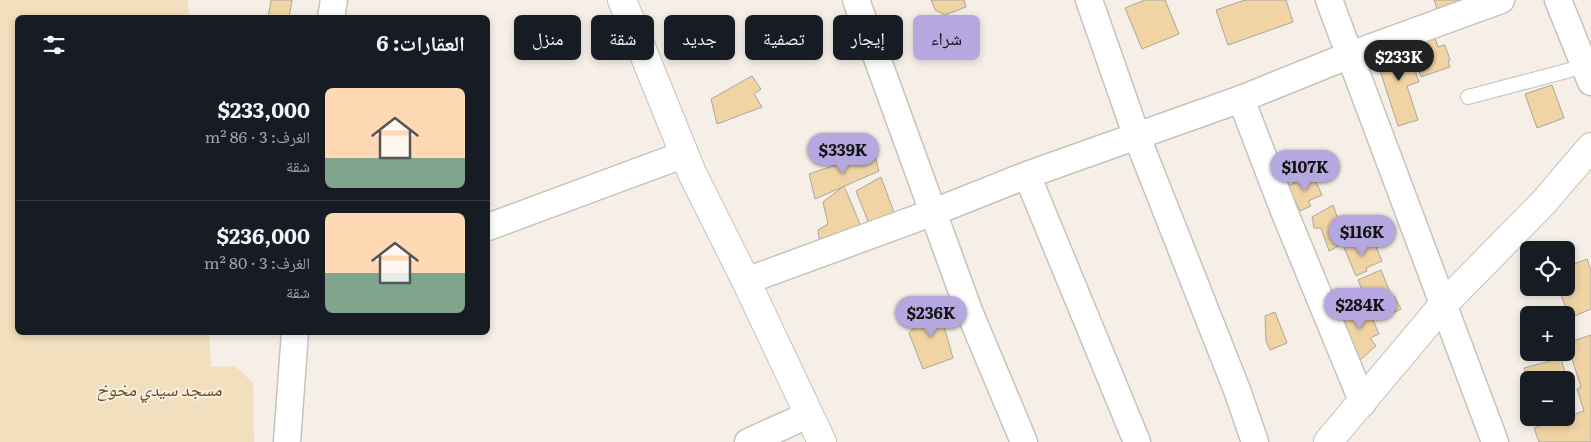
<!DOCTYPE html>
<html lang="ar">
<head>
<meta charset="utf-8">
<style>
	:root { --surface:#171b24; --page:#20242c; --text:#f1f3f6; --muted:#9ea1a6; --line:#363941; --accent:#b5a7df }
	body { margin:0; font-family:Literata,"Noto Naskh Arabic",serif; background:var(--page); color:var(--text); direction:rtl; height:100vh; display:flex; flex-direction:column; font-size:19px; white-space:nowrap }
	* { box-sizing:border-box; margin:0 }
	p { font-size:16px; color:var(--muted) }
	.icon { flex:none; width:28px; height:28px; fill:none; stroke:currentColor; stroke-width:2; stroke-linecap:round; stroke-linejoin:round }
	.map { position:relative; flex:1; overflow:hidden; direction:ltr }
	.sheet { position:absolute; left:15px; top:15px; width:475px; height:320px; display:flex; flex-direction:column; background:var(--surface); border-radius:8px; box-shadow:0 2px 8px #0003; direction:rtl }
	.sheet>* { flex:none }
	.top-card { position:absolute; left:505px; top:15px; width:475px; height:45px; direction:rtl; display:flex; gap:10px }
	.controls { position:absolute; left:1520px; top:241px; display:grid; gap:10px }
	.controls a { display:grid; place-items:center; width:55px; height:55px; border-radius:8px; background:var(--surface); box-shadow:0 2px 8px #0003; font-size:25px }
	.price { position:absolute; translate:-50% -42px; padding:0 11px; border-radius:18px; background:var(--accent); color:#111; font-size:16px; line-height:32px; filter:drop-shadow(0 1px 2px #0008) }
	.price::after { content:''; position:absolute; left:50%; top:30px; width:15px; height:11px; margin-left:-8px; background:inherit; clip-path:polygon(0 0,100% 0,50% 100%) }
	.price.selected { background:#222; color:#fff }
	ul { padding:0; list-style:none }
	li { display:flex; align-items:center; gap:15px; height:125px; padding:0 25px }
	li+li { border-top:1px solid var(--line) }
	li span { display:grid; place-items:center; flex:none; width:140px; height:100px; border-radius:8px; color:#555 }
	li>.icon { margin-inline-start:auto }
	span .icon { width:60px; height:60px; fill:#fffc; stroke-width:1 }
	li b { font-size:21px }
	h2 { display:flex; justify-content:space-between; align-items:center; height:60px; padding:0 25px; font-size:21px }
	.tag { padding:0 18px; border-radius:8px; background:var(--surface); box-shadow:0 2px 8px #0003; font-size:18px; line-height:45px }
	.tag.selected { background:var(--accent); color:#111 }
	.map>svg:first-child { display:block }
	.green { fill:#f2dfbd }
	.building { fill:#f0d4a4; stroke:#aba69e }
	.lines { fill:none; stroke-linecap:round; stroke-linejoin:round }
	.lane-casing { stroke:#c8c3ba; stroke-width:16 }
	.street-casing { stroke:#c8c3ba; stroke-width:29 }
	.secondary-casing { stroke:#c8c3ba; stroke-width:30 }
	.lane { stroke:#fff; stroke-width:14 }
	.street { stroke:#fff; stroke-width:26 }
	.secondary { stroke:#fff; stroke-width:28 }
	.labels { text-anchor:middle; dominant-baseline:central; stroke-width:4; stroke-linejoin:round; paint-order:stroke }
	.park-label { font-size:18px; font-style:italic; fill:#6a4f17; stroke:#f5efe7 }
</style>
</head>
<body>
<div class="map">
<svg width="1591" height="442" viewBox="0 0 1591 442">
	<rect width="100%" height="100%" fill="#f5efe7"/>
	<!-- green -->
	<path class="green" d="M0 0H188L189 17 18 18V332L209 333 211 367 235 366 253 383 254 442H0Z"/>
	<!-- building -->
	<g class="building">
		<path d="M271 0H292L289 18H268Z"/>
		<path d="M931 0H964L966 7 945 15 935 10Z"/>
		<path d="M1145 0H1165L1179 34 1142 49 1125 8Z"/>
		<path d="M1245 0H1286L1293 22 1228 45 1216 10Z"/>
		<path d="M1434 0H1474L1439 14Z"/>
		<path d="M1434 35 1438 47 1445 45 1450 60 1448 61 1450 67 1421 77 1410 43Z"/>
		<path d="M1406 44 1419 82 1407 86 1418 120 1398 126 1375 55Z"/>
		<path d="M752 76 761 89 754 94 762 107 717 124 711 99Z"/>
		<path d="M1552 85 1564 118 1537 128 1525 94Z"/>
		<path d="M874 152 879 171 815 199 809 174Z"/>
		<path d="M1312 174 1322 195 1308 201 1311 206 1300 211 1288 186Z"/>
		<path d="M881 177 896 218 870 226 856 191Z"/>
		<path d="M844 186 863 231 820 246 818 230 828 224 823 202Z"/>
		<path d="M1333 205 1346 242 1329 251 1321 228H1314L1312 217Z"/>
		<path d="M1356 239 1360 250 1375 244 1382 261 1366 268 1367 271 1356 276 1343 245Z"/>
		<path d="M1587 259 1591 271V309L1570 318 1558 288H1566V267Z"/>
		<path d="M1381 270 1392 297 1369 306 1358 280Z"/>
		<path d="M1394 296 1401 309 1380 319 1374 307Z"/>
		<path d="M1366 304 1379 334 1370 338 1376 346 1359 361 1340 315Z"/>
		<path d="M938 305 953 358 923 369 909 333 917 324 914 314Z"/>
		<path d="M1275 312 1287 343 1270 350 1266 341 1265 316Z"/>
		<path d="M1591 335V442H1539L1534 428 1584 411 1577 389 1581 387 1567 343Z"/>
		<path d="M1561 358 1575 410 1566 412V380H1529V384L1524 368Z"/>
	</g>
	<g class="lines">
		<defs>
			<path id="lane" d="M1468 97 1585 66"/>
			<g id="street">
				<path d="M856 0 969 311 1024 442"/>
				<path d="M1089 0 1137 137 1237 390 1255 442"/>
				<path d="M1329 0 1495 442"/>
				<path d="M1558 0 1591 82"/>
				<path d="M331 18 334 0"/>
				<path d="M1241 99 1284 211 1363 403"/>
				<path d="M1027 175 1137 442"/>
				<path d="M488 227 685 154"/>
				<path d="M746 281 934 212 1027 175 1241 99 1350 55 1501 0"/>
				<path d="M287 442 295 332"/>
				<path d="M748 442 808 415"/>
			</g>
			<g id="secondary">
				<path d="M622 0 692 173 746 281 822 442"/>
				<path d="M1328 442 1443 305 1544 202 1591 147"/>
			</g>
		</defs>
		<!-- lane casing -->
		<use href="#lane" class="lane-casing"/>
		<!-- street casing -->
		<use href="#street" class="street-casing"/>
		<!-- secondary casing -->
		<use href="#secondary" class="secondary-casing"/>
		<!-- lane -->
		<use href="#lane" class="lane"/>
		<!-- street -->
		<use href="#street" class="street"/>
		<!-- secondary -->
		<use href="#secondary" class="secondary"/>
	</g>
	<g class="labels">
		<!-- park labels -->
		<g class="park-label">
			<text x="159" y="388">مسجد سيدي مخوخ</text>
		</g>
	</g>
</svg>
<div class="controls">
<a><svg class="icon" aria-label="locate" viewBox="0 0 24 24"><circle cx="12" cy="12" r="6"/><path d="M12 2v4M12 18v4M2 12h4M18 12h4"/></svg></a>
<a>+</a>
<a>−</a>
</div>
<b class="price selected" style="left:1399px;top:82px">$233K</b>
<b class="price" style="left:843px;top:175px">$339K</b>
<b class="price" style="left:1305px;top:192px">$107K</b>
<b class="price" style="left:1362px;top:257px">$116K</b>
<b class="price" style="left:1360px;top:330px">$284K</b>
<b class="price" style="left:931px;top:338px">$236K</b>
<div class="top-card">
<a class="tag selected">شراء</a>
<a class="tag">إيجار</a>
<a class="tag">تصفية</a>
<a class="tag">جديد</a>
<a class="tag">شقة</a>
<a class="tag">منزل</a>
</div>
<section class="sheet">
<h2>العقارات: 6<svg class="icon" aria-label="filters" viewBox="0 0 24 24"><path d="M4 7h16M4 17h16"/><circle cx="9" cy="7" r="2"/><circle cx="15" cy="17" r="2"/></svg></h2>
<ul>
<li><span style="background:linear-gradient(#ffd9b3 70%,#7fa58c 0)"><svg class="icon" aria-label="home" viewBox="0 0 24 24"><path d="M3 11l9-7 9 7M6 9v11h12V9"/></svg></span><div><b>$233,000</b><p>الغرف: 3 · 86 m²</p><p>شقة</p></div></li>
<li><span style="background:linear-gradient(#ffd9b3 60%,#7fa58c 0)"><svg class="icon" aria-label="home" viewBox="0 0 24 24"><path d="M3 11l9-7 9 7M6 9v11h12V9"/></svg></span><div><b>$236,000</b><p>الغرف: 3 · 80 m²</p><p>شقة</p></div></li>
</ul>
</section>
</div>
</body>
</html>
